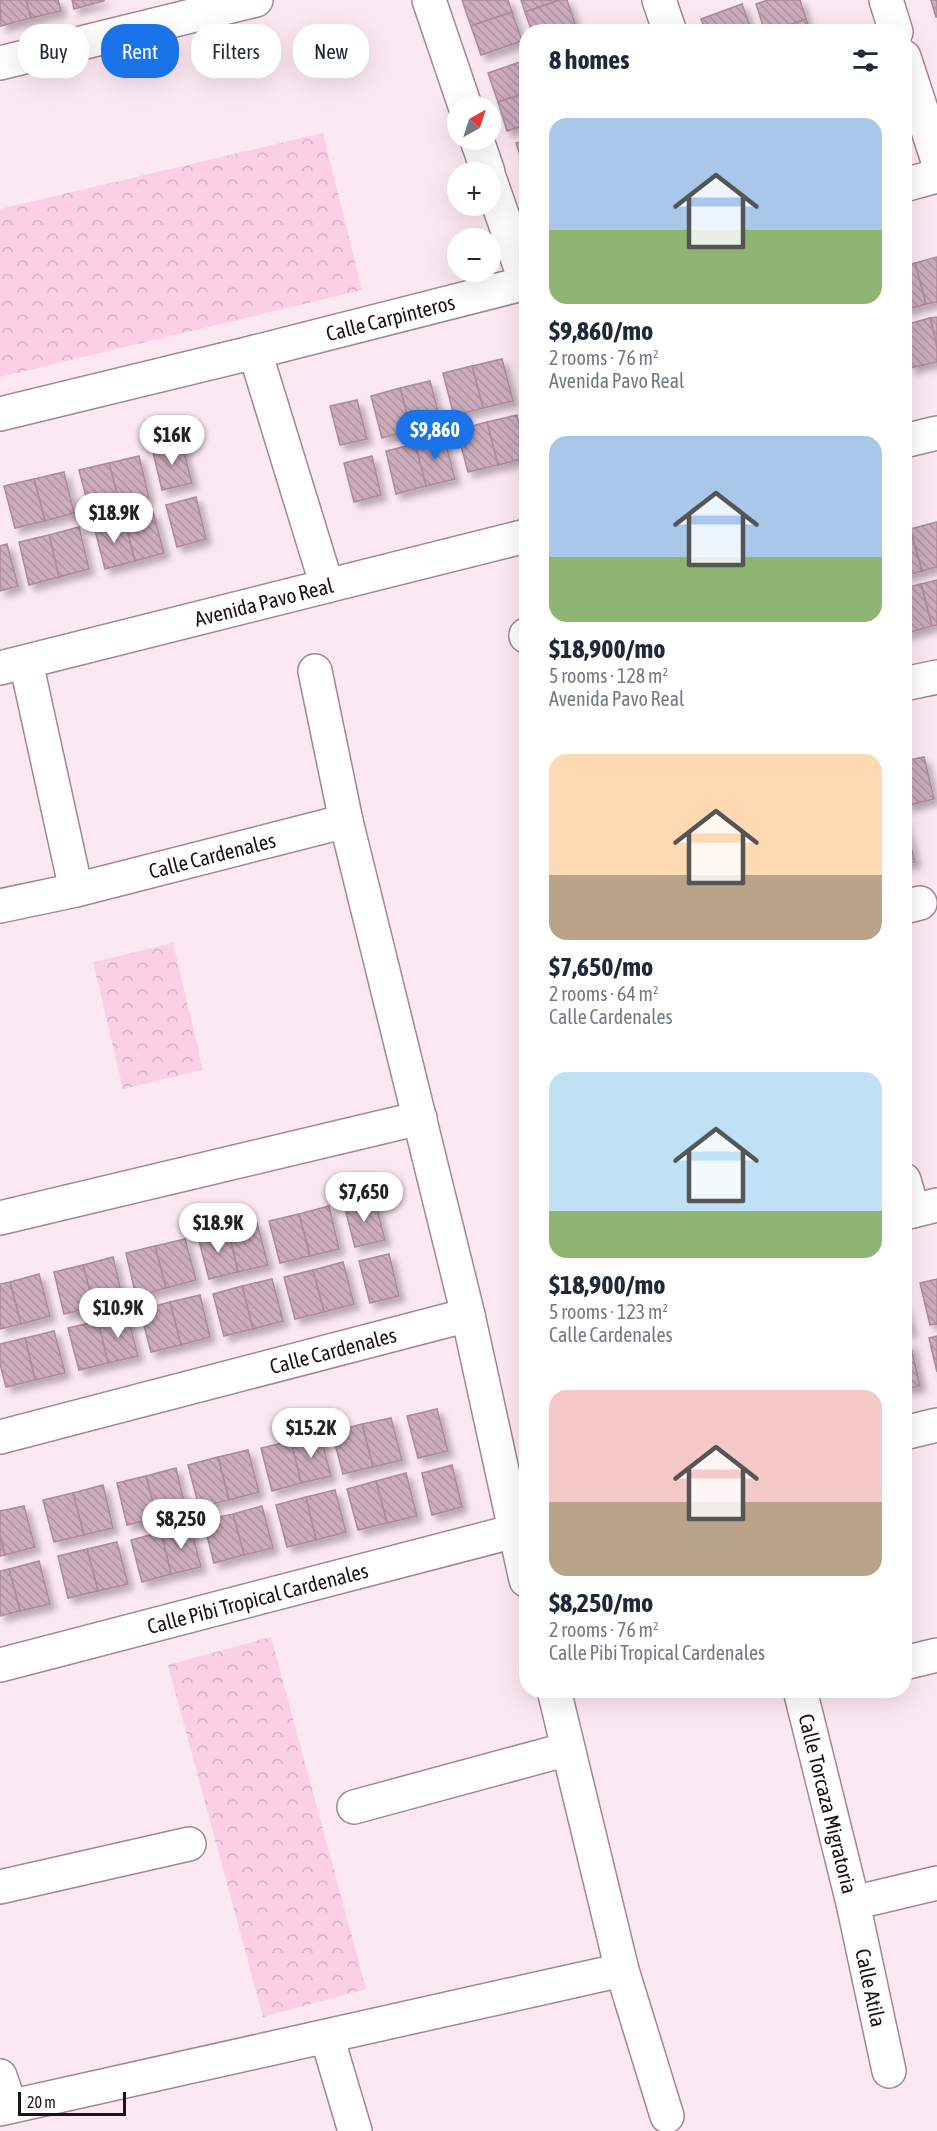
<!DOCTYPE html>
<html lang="en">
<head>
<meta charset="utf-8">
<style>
	:root { --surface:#fff; --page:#f2f2f3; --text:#1f2937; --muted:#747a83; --accent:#1a73e8 }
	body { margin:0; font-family:"Asap Condensed",sans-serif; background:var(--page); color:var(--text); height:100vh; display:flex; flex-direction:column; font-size:22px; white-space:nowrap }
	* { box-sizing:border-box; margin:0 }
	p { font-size:20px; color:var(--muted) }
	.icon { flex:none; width:33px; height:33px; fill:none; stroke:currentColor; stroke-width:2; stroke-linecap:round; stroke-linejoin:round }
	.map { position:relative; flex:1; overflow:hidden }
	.drawer { position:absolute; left:519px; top:24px; width:393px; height:1674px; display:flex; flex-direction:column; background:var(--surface); border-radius:24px; box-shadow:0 6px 24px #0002 }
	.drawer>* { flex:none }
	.hud { position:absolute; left:18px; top:24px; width:411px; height:54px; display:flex; gap:12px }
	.needle { width:39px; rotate:39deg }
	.buttons { position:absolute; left:447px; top:96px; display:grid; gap:12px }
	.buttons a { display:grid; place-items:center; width:54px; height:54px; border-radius:50%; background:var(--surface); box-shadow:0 6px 24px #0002; font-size:30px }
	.scale { position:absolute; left:18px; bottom:15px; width:108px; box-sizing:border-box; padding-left:6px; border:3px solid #1d1218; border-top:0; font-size:16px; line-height:21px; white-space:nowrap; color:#1d1218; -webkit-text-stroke:4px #fcfcfc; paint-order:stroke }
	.price { position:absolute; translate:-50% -51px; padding:0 14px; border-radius:21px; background:#fff; color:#222; font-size:20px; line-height:39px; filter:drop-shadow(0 2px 3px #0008) }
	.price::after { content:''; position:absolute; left:50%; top:36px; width:18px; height:14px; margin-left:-9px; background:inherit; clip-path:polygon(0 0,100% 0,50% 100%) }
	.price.on { background:var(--accent); color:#fff }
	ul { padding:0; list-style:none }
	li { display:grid; align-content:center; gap:12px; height:318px; padding:0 30px }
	li span { display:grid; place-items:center; height:186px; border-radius:18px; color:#555 }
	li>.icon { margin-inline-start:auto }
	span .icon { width:108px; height:108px; fill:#fffc; stroke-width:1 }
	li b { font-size:26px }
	h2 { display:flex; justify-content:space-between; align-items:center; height:72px; padding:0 30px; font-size:26px }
	.pill { padding:0 21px; border-radius:24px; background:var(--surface); box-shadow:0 6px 24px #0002; font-size:21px; line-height:54px }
	.pill.on { background:var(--accent); color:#fff }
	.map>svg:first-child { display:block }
	.park { fill:url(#park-crowns) }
	.building { fill:url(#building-back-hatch); stroke:#aa8b9a; stroke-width:1.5; filter:url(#shadow) }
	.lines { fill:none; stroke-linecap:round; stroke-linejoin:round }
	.minor-casing { stroke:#a48594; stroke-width:36 }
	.minor { stroke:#fff; stroke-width:33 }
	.labels { text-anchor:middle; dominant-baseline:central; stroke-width:6; stroke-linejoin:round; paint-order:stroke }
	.street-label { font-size:21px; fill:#1d1218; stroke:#fcfcfc }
</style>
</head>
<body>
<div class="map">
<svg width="937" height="2131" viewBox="0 0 937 2131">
	<defs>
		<pattern id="park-crowns" width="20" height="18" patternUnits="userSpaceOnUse" patternTransform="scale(1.5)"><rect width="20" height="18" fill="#fbcfe4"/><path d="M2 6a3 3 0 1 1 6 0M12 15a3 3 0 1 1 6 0" fill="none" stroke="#d7b1c3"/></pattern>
		<pattern id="building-back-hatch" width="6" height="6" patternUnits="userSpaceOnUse" patternTransform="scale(1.5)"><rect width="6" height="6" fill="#ccacbb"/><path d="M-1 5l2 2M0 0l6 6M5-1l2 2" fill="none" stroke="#af93a0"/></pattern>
		<filter id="shadow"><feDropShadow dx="5.5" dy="5.5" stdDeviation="3" flood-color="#0004"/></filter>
	</defs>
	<rect width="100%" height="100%" fill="#fce8f1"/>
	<!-- park -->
	<g class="park">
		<path d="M323 133 362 290 0 377V209Z"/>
		<path d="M173 943 203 1070 123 1089 93 962Z"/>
		<path d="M271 1637 366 1989 263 2017 168 1665Z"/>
	</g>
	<!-- building -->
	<g class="building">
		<path d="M0 0H26L31 18 1 26Z"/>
		<path d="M26 0H58L61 11 31 18Z"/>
		<path d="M72 0H104V1L74 9Z"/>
		<path d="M462 0H508L512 12 471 26Z"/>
		<path d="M521 0H560L525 12Z"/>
		<path d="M560 0H567L576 27 562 32H532L525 12Z"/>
		<path d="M768 0H800L806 19 770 32H765L756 4Z"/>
		<path d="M931 0H937V17H936Z"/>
		<path d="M742 4 752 32H706L701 19Z"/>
		<path d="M512 12 522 41 481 55 471 26Z"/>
		<path d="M806 19 811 32H770Z"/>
		<path d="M526 60V93L498 102 488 73Z"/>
		<path d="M526 93V125L507 131 498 102Z"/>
		<path d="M526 140V173L516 143Z"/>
		<path d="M937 257V302L926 304 915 263Z"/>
		<path d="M915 263 926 304 904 310V265Z"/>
		<path d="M937 317V347L930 318Z"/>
		<path d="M930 318 937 347V362L910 368 904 344V325Z"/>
		<path d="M526 352V374L521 354Z"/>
		<path d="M502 359 513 401 483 408 472 366Z"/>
		<path d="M472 366 483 408 454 416 443 373Z"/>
		<path d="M430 381 441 423 411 430 400 388Z"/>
		<path d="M400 388 411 430 382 438 371 396Z"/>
		<path d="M357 400 367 439 340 445 330 406Z"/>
		<path d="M517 415 526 458 498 465 487 422Z"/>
		<path d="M487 422 498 465 468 472 457 430Z"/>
		<path d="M444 437 455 479 426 486 415 444Z"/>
		<path d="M181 441 192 483 162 490 152 448Z"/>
		<path d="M415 444 426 486 396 494 386 451Z"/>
		<path d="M139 456 149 498 120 505 109 463Z"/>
		<path d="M372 456 381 495 354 502 344 463Z"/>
		<path d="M109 463 120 505 90 512 79 470Z"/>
		<path d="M64 472 74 513 45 521 34 479Z"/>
		<path d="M34 479 45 521 15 528 4 486Z"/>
		<path d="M196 497 206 539 177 547 166 505Z"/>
		<path d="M153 512 164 553 135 561 124 519Z"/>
		<path d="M124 519 135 561 105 569 94 526Z"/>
		<path d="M937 522V567L922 571 910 529Z"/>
		<path d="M79 527 89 569 59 577 49 535Z"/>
		<path d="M910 529 922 571 904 576V531Z"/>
		<path d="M49 535 59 577 29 585 19 542Z"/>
		<path d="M7 544 18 586 0 591V546Z"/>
		<path d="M937 580V625L932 626 921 584Z"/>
		<path d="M921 584 932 626 904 634V588Z"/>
		<path d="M924 757 934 799 905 806 904 761Z"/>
		<path d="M904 820 915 862 904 864Z"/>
		<path d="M374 1198 385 1240 355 1247 344 1205Z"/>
		<path d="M329 1206 339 1249 310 1256 299 1214Z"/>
		<path d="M299 1214 310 1256 280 1263 269 1221Z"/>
		<path d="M257 1223 268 1265 238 1272 228 1230Z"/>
		<path d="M228 1230 238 1272 209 1279 198 1237Z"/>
		<path d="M185 1239 196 1280 166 1288 155 1246Z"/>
		<path d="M155 1246 166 1288 136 1296 126 1253Z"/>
		<path d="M389 1254 399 1296 370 1303 359 1261Z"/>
		<path d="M113 1257 123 1300 94 1307 83 1265Z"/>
		<path d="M343 1262 354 1304 324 1312 313 1270Z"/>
		<path d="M83 1265 94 1307 64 1314 54 1272Z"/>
		<path d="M313 1270 324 1312 295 1319 284 1277Z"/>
		<path d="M39 1274 50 1316 21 1324 10 1282Z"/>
		<path d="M272 1279 283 1321 253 1329 242 1286Z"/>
		<path d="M937 1279V1324L930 1325 920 1283Z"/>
		<path d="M10 1282 21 1324 0 1329V1284Z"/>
		<path d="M242 1286 253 1329 224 1336 213 1294Z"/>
		<path d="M200 1295 210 1337 181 1345 170 1302Z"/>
		<path d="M170 1302 181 1345 151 1352 140 1310Z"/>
		<path d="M904 1305 911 1331 904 1332Z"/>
		<path d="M127 1314 138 1356 108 1363 98 1321Z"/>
		<path d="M98 1321 108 1363 79 1370 68 1328Z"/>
		<path d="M54 1331 65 1373 35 1380 25 1338Z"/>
		<path d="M937 1336V1372L929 1338Z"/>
		<path d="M25 1338 35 1380 6 1387 0 1364V1344Z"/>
		<path d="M910 1343 920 1386 904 1389V1345Z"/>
		<path d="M437 1409 448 1451 418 1458 407 1416Z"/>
		<path d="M391 1418 402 1460 373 1467 362 1424Z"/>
		<path d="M362 1424 373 1467 343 1474 332 1432Z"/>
		<path d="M320 1434 331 1476 301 1483 291 1441Z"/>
		<path d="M291 1441 301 1483 272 1491 261 1448Z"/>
		<path d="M248 1450 259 1492 229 1500 218 1457Z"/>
		<path d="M218 1457 229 1500 199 1507 188 1465Z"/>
		<path d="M452 1465 462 1507 432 1515 422 1473Z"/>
		<path d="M176 1468 186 1511 157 1518 146 1476Z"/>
		<path d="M406 1473 417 1516 387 1523 376 1481Z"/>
		<path d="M146 1476 157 1518 127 1525 117 1483Z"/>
		<path d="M376 1481 387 1523 358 1530 347 1489Z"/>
		<path d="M103 1485 113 1528 84 1535 73 1493Z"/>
		<path d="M335 1490 346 1532 316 1540 306 1497Z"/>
		<path d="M73 1493 84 1535 54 1542 43 1500Z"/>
		<path d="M306 1497 316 1540 287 1547 276 1505Z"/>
		<path d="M24 1506 35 1547 5 1555 0 1535V1511Z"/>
		<path d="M262 1506 273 1548 244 1555 233 1514Z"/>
		<path d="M233 1514 244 1555 214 1563 203 1520Z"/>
		<path d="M190 1525 201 1567 171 1574 161 1532Z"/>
		<path d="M161 1532 171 1574 142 1582 131 1540Z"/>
		<path d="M0 1535 5 1555 0 1556Z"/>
		<path d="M117 1542 128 1584 98 1591 87 1549Z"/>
		<path d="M87 1549 98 1591 68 1598 58 1556Z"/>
		<path d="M39 1561 50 1604 20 1611 9 1569Z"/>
		<path d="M9 1569 20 1611 0 1616V1571Z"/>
	</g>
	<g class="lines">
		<defs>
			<g id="minor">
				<path d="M429 0 465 106"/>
				<path d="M659 0 670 32"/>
				<path d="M886 0 896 32"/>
				<path d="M904 57 937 158"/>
				<path d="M0 63 256 0"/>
				<path d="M477 140 488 172"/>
				<path d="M490 180 526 283"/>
				<path d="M904 185 937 176"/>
				<path d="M255 352 327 586"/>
				<path id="s1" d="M0 414 255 352 526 283"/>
				<path d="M904 441 937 433"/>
				<path d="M526 635V636"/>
				<path d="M26 662 76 890"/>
				<path id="s2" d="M0 668 526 536"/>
				<path d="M315 671 346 821 468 1315 526 1580"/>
				<path d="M904 684 937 677"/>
				<path id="s3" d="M0 906 76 890 346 821"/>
				<path d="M904 907 920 903"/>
				<path d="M904 1180 913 1211"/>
				<path d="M904 1213 937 1205"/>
				<path d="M0 1218 420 1118"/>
				<path d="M904 1433 937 1425"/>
				<path id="s4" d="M0 1437 468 1315"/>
				<path d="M904 1663 937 1655"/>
				<path id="s5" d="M0 1665 515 1531"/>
				<path d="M554 1690 622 1970 667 2116"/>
				<path id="s6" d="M800 1690 853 1903 889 2071"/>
				<path d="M354 1807 568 1749"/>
				<path d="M0 1887 189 1844"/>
				<path d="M853 1903 937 1883"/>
				<path d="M327 2037 355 2131"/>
				<path d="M0 2076 10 2106"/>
				<path d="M0 2109 622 1970"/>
			</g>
		</defs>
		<!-- minor casing -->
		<use href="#minor" class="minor-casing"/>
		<!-- minor -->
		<use href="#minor" class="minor"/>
	</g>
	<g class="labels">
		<!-- street labels -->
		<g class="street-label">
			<text stroke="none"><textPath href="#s1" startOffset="402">Calle Carpinteros</textPath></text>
			<text stroke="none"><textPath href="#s2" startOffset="272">Avenida Pavo Real</textPath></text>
			<text stroke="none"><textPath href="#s3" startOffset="218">Calle Cardenales</textPath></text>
			<text stroke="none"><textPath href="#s4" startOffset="344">Calle Cardenales</textPath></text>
			<text stroke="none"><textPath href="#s5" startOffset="266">Calle Pibi Tropical Cardenales</textPath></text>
			<text stroke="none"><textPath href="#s6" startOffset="117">Calle Torcaza Migratoria</textPath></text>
			<text stroke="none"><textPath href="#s6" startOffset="306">Calle Atila</textPath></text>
		</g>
	</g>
</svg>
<div class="buttons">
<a><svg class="needle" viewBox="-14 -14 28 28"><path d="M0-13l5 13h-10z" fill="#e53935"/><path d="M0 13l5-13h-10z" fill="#747a83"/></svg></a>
<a>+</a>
<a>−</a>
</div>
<div class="scale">20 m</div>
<b class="price on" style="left:435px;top:461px">$9,860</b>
<b class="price" style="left:172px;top:466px">$16K</b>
<b class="price" style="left:114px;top:544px">$18.9K</b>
<b class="price" style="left:364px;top:1223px">$7,650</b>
<b class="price" style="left:218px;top:1254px">$18.9K</b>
<b class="price" style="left:118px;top:1339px">$10.9K</b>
<b class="price" style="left:311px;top:1459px">$15.2K</b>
<b class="price" style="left:181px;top:1550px">$8,250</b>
<div class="hud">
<a class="pill">Buy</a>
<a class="pill on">Rent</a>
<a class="pill">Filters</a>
<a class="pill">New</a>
</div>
<section class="drawer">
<h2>8 homes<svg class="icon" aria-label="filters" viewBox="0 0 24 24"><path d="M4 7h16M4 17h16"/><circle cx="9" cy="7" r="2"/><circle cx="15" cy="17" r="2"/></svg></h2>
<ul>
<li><span style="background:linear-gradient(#a9c7e8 60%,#8fb573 0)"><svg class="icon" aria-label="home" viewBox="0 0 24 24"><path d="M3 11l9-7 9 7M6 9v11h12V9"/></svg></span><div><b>$9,860/mo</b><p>2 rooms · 76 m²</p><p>Avenida Pavo Real</p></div></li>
<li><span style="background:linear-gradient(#a9c7e8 65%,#8fb573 0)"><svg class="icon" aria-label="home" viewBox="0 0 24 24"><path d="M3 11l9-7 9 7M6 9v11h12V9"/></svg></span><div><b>$18,900/mo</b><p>5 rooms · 128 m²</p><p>Avenida Pavo Real</p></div></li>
<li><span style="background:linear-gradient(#ffd9b3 65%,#b9a48a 0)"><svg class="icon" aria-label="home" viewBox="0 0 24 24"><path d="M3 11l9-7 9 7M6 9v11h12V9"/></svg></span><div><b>$7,650/mo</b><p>2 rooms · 64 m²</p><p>Calle Cardenales</p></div></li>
<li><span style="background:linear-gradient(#bfe0f5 75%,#8fb573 0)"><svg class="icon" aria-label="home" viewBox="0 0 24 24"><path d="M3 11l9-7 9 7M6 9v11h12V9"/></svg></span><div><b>$18,900/mo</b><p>5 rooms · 123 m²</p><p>Calle Cardenales</p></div></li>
<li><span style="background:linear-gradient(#f6c9c9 60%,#b9a48a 0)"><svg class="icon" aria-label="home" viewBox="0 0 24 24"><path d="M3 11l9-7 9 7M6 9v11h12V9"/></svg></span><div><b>$8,250/mo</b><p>2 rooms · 76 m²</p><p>Calle Pibi Tropical Cardenales</p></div></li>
</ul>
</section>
</div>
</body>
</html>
